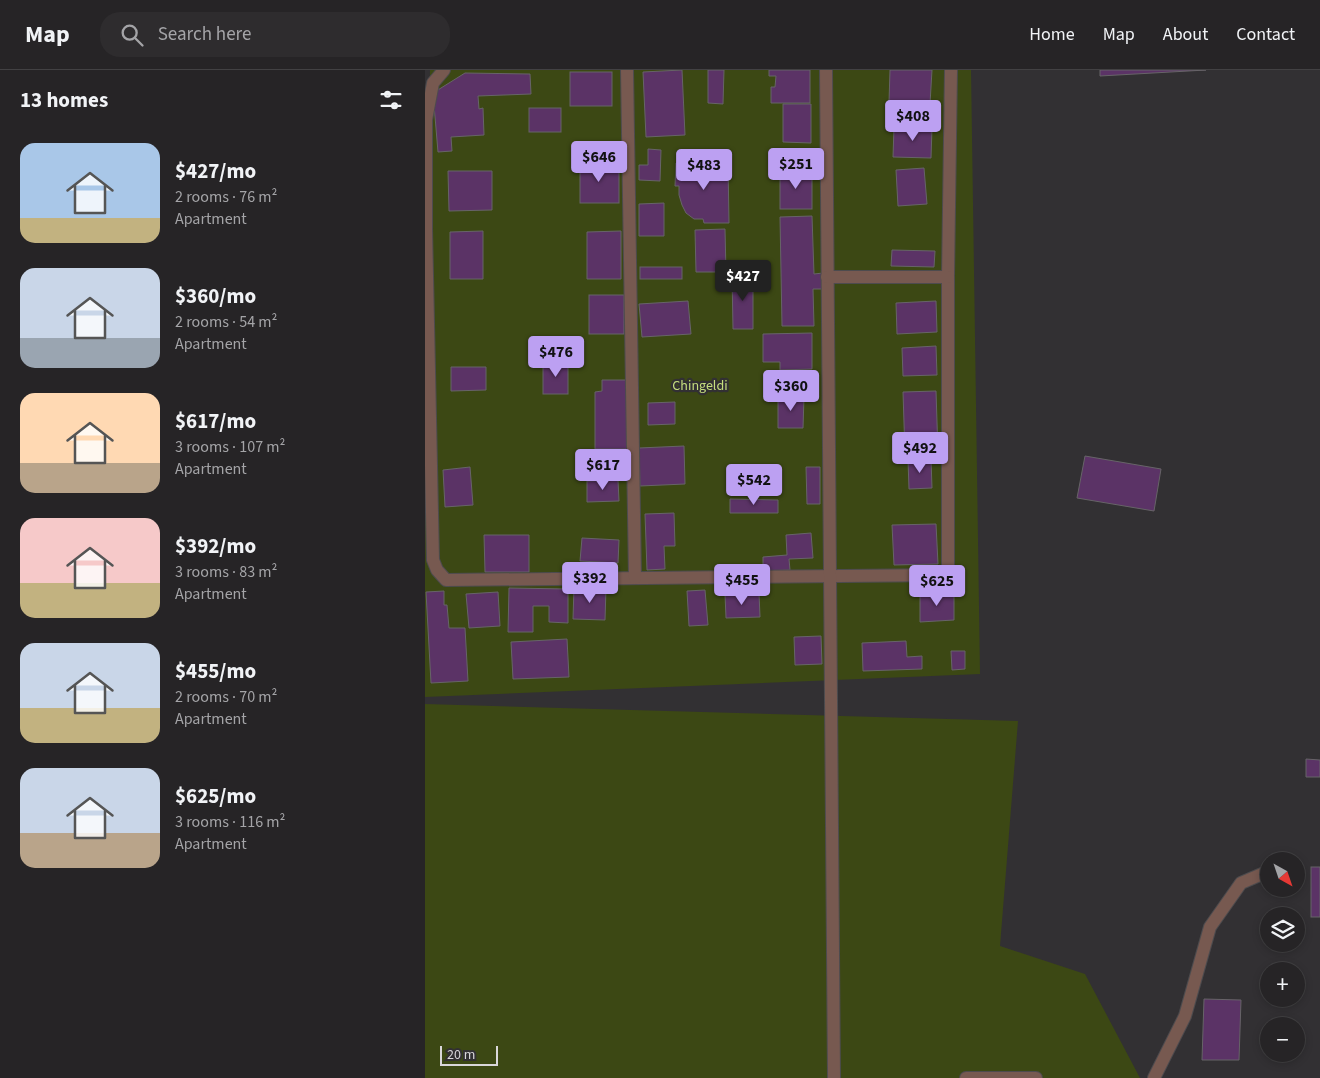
<!DOCTYPE html>
<html lang="en">
<head>
<meta charset="utf-8">
<style>
	:root { --surface:#262426; --page:#2e2c2e; --text:#f1f3f6; --muted:#a4a4a7; --line:#424143; --accent:#bca0f2 }
	body { margin:0; font-family:"Source Sans 3",sans-serif; background:var(--page); color:var(--text); height:100vh; display:flex; flex-direction:column; font-size:19px; white-space:nowrap }
	* { box-sizing:border-box; margin:0 }
	p { font-size:16px; color:var(--muted) }
	.icon { flex:none; width:28px; height:28px; fill:none; stroke:currentColor; stroke-width:2; stroke-linecap:round; stroke-linejoin:round }
	.map { position:relative; flex:1; overflow:hidden }
	.panel { display:flex; flex-direction:column; background:var(--surface); width:425px }
	.panel>* { flex:none }
	.needle { width:32px; rotate:140deg }
	.buttons { position:absolute; left:835px; top:782px; display:grid; gap:10px }
	.buttons a { display:grid; place-items:center; width:45px; height:45px; border-radius:50%; background:var(--surface); box-shadow:0 2px 8px #0003,0 0 0 1px var(--line); font-size:25px }
	.scale { position:absolute; left:15px; bottom:12px; width:58px; box-sizing:border-box; padding-left:5px; border:2px solid #d9d7da; border-top:0; font-size:14px; line-height:18px; white-space:nowrap; color:#d9d7da; -webkit-text-stroke:4px #323033; paint-order:stroke }
	.price { position:absolute; translate:-50% -42px; padding:0 11px; border-radius:5px; background:var(--accent); color:#111; font-size:16px; line-height:32px; filter:drop-shadow(0 1px 2px #0008) }
	.price::after { content:''; position:absolute; left:50%; top:30px; width:15px; height:11px; margin-left:-8px; background:inherit; clip-path:polygon(0 0,100% 0,50% 100%) }
	.price.active { background:#222; color:#fff }
	ul { padding:0; list-style:none }
	li { display:flex; align-items:center; gap:15px; height:125px; padding:0 20px }
	li span { display:grid; place-items:center; flex:none; width:140px; height:100px; border-radius:15px; color:#555 }
	li>.icon { margin-inline-start:auto }
	span .icon { width:60px; height:60px; fill:#fffc; stroke-width:1 }
	li b { font-size:21px }
	h2 { display:flex; justify-content:space-between; align-items:center; height:60px; padding:0 20px; font-size:21px }
	header { display:flex; align-items:center; gap:30px; box-sizing:border-box; height:70px; padding:0 25px; background:var(--surface); border-bottom:1px solid var(--line) }
	header strong { font-size:24px }
	nav { display:flex; gap:28px; margin-inline-start:auto; font-size:18px }
	.search { width:350px; height:45px; background:var(--page); display:flex; align-items:center; gap:12px; box-sizing:border-box; padding:0 18px; border-radius:20px; color:var(--muted); font-size:19px }
	main { display:flex; flex:1; min-height:0 }
	.map>svg:first-child { display:block }
	.green { fill:#3c4814 }
	.building { fill:#5b3366; stroke:#676468 }
	.lines { fill:none; stroke-linecap:round; stroke-linejoin:round }
	.street-casing { stroke:#4d4b4e; stroke-width:14 }
	.street { stroke:#775950; stroke-width:12 }
	.labels { text-anchor:middle; dominant-baseline:central; stroke-width:4.5; stroke-linejoin:round; paint-order:stroke }
	.park-label { font-size:14px; fill:#c6df7e; stroke:#323033 }
</style>
</head>
<body>
<header>
<strong>Map</strong>
<div class="search"><svg class="icon" aria-label="search" viewBox="0 0 24 24"><circle cx="10" cy="10" r="6"/><path d="M15 15l6 6"/></svg>Search here</div>
<nav><a>Home</a><a>Map</a><a>About</a><a>Contact</a></nav>
</header>
<main>
<section class="panel">
<h2>13 homes<svg class="icon" aria-label="filters" viewBox="0 0 24 24"><path d="M4 7h16M4 17h16"/><circle cx="9" cy="7" r="2"/><circle cx="15" cy="17" r="2"/></svg></h2>
<ul>
<li><span style="background:linear-gradient(#a9c7e8 75%,#c2b280 0)"><svg class="icon" aria-label="home" viewBox="0 0 24 24"><path d="M3 11l9-7 9 7M6 9v11h12V9"/></svg></span><div><b>$427/mo</b><p>2 rooms · 76 m²</p><p>Apartment</p></div></li>
<li><span style="background:linear-gradient(#c9d6e8 70%,#9aa5b1 0)"><svg class="icon" aria-label="home" viewBox="0 0 24 24"><path d="M3 11l9-7 9 7M6 9v11h12V9"/></svg></span><div><b>$360/mo</b><p>2 rooms · 54 m²</p><p>Apartment</p></div></li>
<li><span style="background:linear-gradient(#ffd9b3 70%,#b9a48a 0)"><svg class="icon" aria-label="home" viewBox="0 0 24 24"><path d="M3 11l9-7 9 7M6 9v11h12V9"/></svg></span><div><b>$617/mo</b><p>3 rooms · 107 m²</p><p>Apartment</p></div></li>
<li><span style="background:linear-gradient(#f6c9c9 65%,#c2b280 0)"><svg class="icon" aria-label="home" viewBox="0 0 24 24"><path d="M3 11l9-7 9 7M6 9v11h12V9"/></svg></span><div><b>$392/mo</b><p>3 rooms · 83 m²</p><p>Apartment</p></div></li>
<li><span style="background:linear-gradient(#c9d6e8 65%,#c2b280 0)"><svg class="icon" aria-label="home" viewBox="0 0 24 24"><path d="M3 11l9-7 9 7M6 9v11h12V9"/></svg></span><div><b>$455/mo</b><p>2 rooms · 70 m²</p><p>Apartment</p></div></li>
<li><span style="background:linear-gradient(#c9d6e8 65%,#b9a48a 0)"><svg class="icon" aria-label="home" viewBox="0 0 24 24"><path d="M3 11l9-7 9 7M6 9v11h12V9"/></svg></span><div><b>$625/mo</b><p>3 rooms · 116 m²</p><p>Apartment</p></div></li>
</ul>
</section>
<div class="map">
<svg width="895" height="1008" viewBox="0 0 895 1008">
	<rect width="100%" height="100%" fill="#323033"/>
	<!-- green -->
	<g class="green">
		<path d="M5 0H546L555 604 0 627V292Z"/>
		<path d="M0 634 593 651 575 876 660 904 715 1008H0Z"/>
	</g>
	<!-- building -->
	<g class="building">
		<path d="M257 0 260 65 221 67 218 2Z"/>
		<path d="M283 0H299L298 34 283 33Z"/>
		<path d="M344 0H385V33H346V17H350L351 6H344Z"/>
		<path d="M465 0H507L505 34 464 32Z"/>
		<path d="M675 0H781L675 6Z"/>
		<rect x="145" y="2" width="42" height="34"/>
		<path d="M40 3 105 4 106 24 53 26 54 39 58 38 59 65 26 67 27 81 13 82 8 23Z"/>
		<path d="M358 34H386V73L358 72Z"/>
		<rect x="104" y="38" width="32" height="24"/>
		<path d="M469 57 507 58 506 88 468 87Z"/>
		<path d="M223 79 236 80 235 111 214 110V95H223Z"/>
		<rect x="155" y="92" width="39" height="41"/>
		<path d="M251 93H303L304 153H279L278 149H269L261 143 257 135 254 125V116H250Z"/>
		<path d="M499 98 502 134 473 136 471 100Z"/>
		<rect x="355" y="100" width="32" height="39"/>
		<path d="M23 101H67V140L24 141Z"/>
		<path d="M239 133V166H214V134Z"/>
		<path d="M387 146 389 204 398 203V219H388L389 256H357L355 147Z"/>
		<path d="M300 159 301 202H271L270 160Z"/>
		<path d="M58 161V209H25V162Z"/>
		<path d="M196 161V209H162V162Z"/>
		<path d="M467 180 510 181 509 197 466 196Z"/>
		<rect x="215" y="197" width="42" height="12"/>
		<path d="M307 205H328V259H308Z"/>
		<rect x="164" y="225" width="35" height="39"/>
		<path d="M263 231 266 264 217 267 214 234Z"/>
		<path d="M511 231 512 262 472 264 471 233Z"/>
		<path d="M387 263V299L355 300V292H338V264Z"/>
		<path d="M511 276 512 305 478 306 477 278Z"/>
		<rect x="118" y="293" width="25" height="31"/>
		<path d="M26 297H61V320L26 321Z"/>
		<path d="M177 310H203V379H170V322L177 321Z"/>
		<path d="M511 321 513 383 480 384 478 322Z"/>
		<path d="M353 326 379 327 378 358H353Z"/>
		<path d="M250 332V354L223 355V333Z"/>
		<path d="M259 376 260 414 215 416 214 378Z"/>
		<path d="M660 386 736 399 729 441 652 428Z"/>
		<path d="M506 389 507 418 484 419 483 390Z"/>
		<path d="M45 397 48 435 20 437 18 400Z"/>
		<path d="M381 397H395V434H382Z"/>
		<path d="M193 410 194 431 162 432V411Z"/>
		<path d="M305 429 353 430V443H305Z"/>
		<path d="M249 443 250 476H239L240 499 222 500 220 444Z"/>
		<path d="M511 454 513 494 469 495 467 455Z"/>
		<path d="M386 463 388 488 364 489 365 500 338 501V487L362 485 361 465Z"/>
		<path d="M59 465H104V502H60Z"/>
		<path d="M157 468 194 470 193 493 155 491Z"/>
		<path d="M149 517 181 518 180 550 148 549Z"/>
		<path d="M84 518 143 519V553L124 552V536H108V562H83Z"/>
		<path d="M280 520 283 555 264 556 262 521Z"/>
		<path d="M19 521V535H22L24 558H40L43 611 6 613 1 522Z"/>
		<path d="M73 522 75 556 44 558 41 524Z"/>
		<path d="M334 523 335 547 301 548 300 524Z"/>
		<path d="M529 523V550L495 552V524Z"/>
		<path d="M396 566 397 594 370 595 369 567Z"/>
		<path d="M142 569 144 607 88 609 86 572Z"/>
		<path d="M481 571 482 587 497 586V599L438 601 437 573Z"/>
		<path d="M526 581H540V599L527 600Z"/>
		<path d="M881 689 895 690V707H881Z"/>
		<rect x="886" y="797" width="9" height="50"/>
		<path d="M779 929 816 930 814 990H777Z"/>
	</g>
	<g class="lines">
		<defs>
			<g id="street">
				<path d="M19 0 8 13 1 50V158L8 490 12 500 21 510 523 505V207L526 0"/>
				<path d="M202 0 210 508"/>
				<path d="M401 0 409 1008"/>
				<path d="M402 207H523"/>
				<path d="M541 1008H611"/>
				<path d="M729 1008 760 946 785 857 816 813 844 801"/>
			</g>
		</defs>
		<!-- street casing -->
		<use href="#street" class="street-casing"/>
		<!-- street -->
		<use href="#street" class="street"/>
	</g>
	<g class="labels">
		<!-- park labels -->
		<g class="park-label">
			<text x="275" y="316">Chingeldi</text>
		</g>
	</g>
</svg>
<div class="buttons">
<a><svg class="needle" viewBox="-14 -14 28 28"><path d="M0-13l5 13h-10z" fill="#e53935"/><path d="M0 13l5-13h-10z" fill="#a4a4a7"/></svg></a>
<a><svg class="icon" aria-label="layers" viewBox="0 0 24 24"><path d="M12 4l9 5-9 5-9-5zM3 14l9 5 9-5"/></svg></a>
<a>+</a>
<a>−</a>
</div>
<div class="scale">20 m</div>
<b class="price" style="left:488px;top:72px">$408</b>
<b class="price" style="left:174px;top:113px">$646</b>
<b class="price" style="left:371px;top:120px">$251</b>
<b class="price" style="left:279px;top:121px">$483</b>
<b class="price active" style="left:318px;top:232px">$427</b>
<b class="price" style="left:131px;top:308px">$476</b>
<b class="price" style="left:366px;top:342px">$360</b>
<b class="price" style="left:495px;top:404px">$492</b>
<b class="price" style="left:178px;top:421px">$617</b>
<b class="price" style="left:329px;top:436px">$542</b>
<b class="price" style="left:165px;top:534px">$392</b>
<b class="price" style="left:317px;top:536px">$455</b>
<b class="price" style="left:512px;top:537px">$625</b>
</div>
</main>
</body>
</html>
